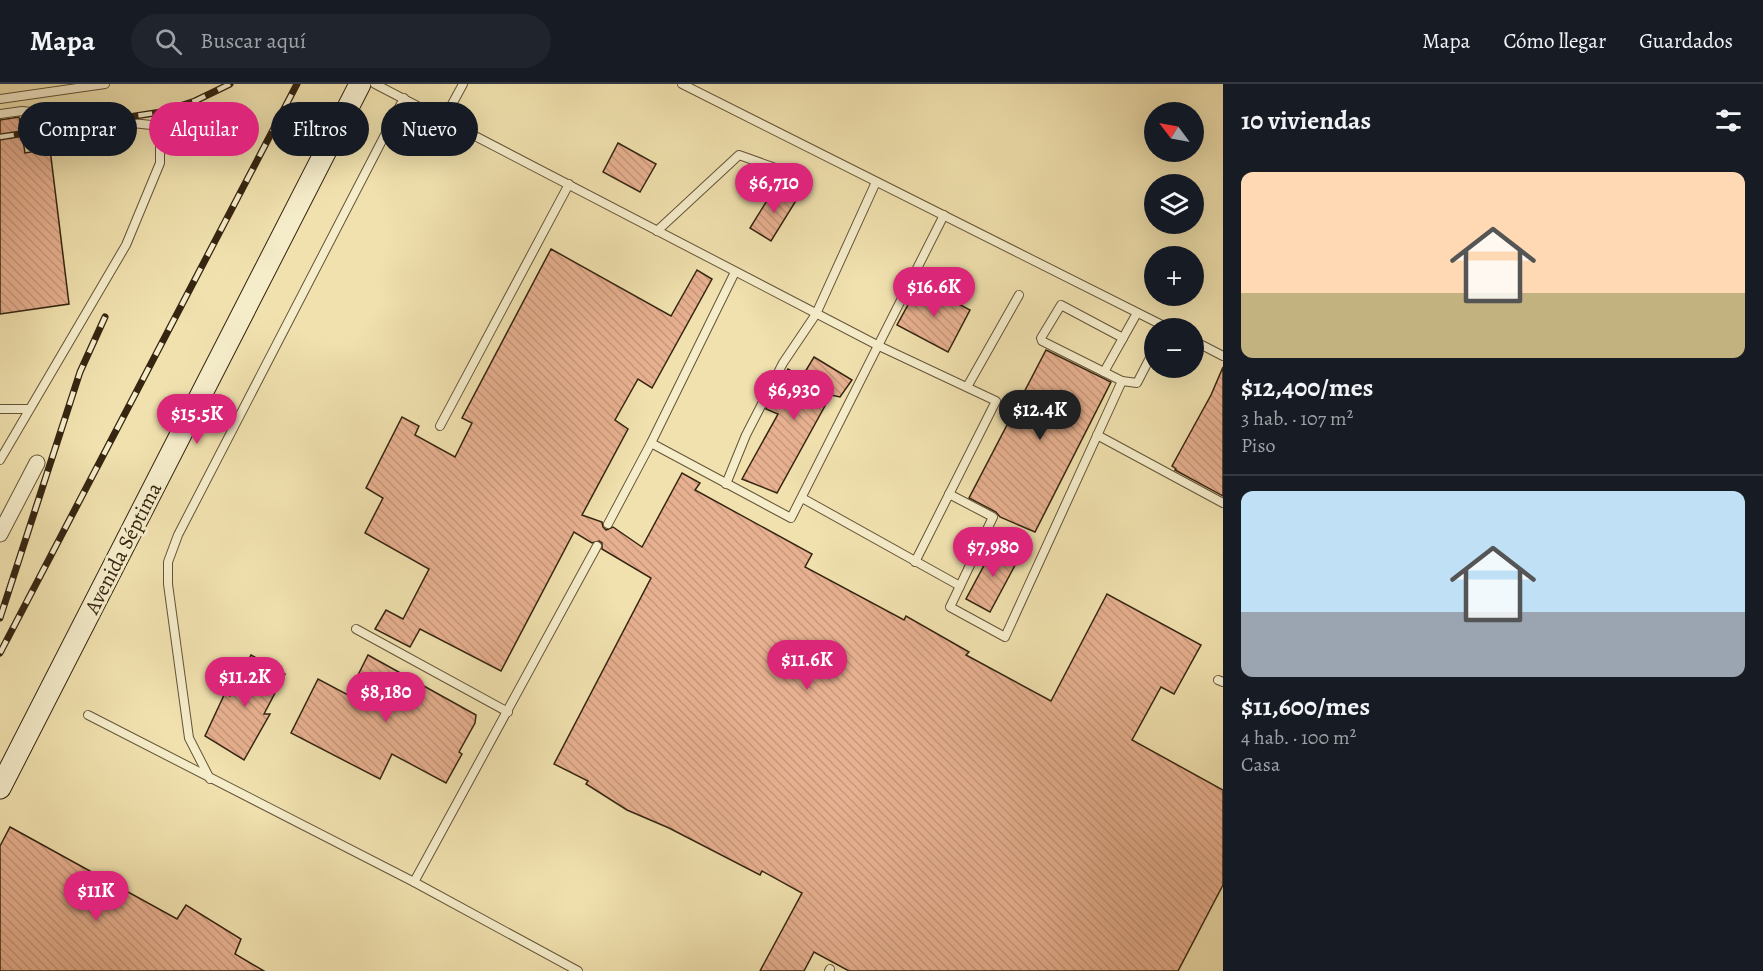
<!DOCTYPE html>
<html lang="es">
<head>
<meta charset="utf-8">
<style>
	:root { --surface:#171b24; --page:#20242c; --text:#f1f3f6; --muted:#9ea1a6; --line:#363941; --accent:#db2777 }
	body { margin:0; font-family:Alegreya,serif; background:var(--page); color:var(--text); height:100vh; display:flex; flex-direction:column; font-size:22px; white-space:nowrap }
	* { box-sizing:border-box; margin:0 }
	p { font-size:20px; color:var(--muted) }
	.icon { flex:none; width:33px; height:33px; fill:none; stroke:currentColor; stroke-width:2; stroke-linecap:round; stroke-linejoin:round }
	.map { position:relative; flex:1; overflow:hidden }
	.details { display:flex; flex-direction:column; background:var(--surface); width:540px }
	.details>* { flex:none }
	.hud { position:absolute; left:18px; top:18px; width:570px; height:54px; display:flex; gap:12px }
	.needle { width:39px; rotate:302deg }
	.controls { position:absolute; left:1144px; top:18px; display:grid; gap:12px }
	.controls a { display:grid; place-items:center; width:60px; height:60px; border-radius:50%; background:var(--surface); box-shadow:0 6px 24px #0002; font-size:30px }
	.price { position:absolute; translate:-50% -51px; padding:0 14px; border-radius:21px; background:var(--accent); color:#fff; font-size:20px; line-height:39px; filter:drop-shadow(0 2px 3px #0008) }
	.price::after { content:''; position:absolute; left:50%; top:36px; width:18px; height:14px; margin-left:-9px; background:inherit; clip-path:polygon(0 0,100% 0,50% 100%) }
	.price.active { background:#222; color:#fff }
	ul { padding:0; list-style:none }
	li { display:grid; align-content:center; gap:12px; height:318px; padding:0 18px }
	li+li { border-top:2px solid var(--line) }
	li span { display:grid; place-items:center; height:186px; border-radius:12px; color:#555 }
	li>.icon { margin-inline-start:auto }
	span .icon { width:108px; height:108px; fill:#fffc; stroke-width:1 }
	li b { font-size:26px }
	h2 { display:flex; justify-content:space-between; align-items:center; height:72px; padding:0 18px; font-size:26px }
	.tag { padding:0 21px; border-radius:27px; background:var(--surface); box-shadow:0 6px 24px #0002; font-size:21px; line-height:54px }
	.tag.active { background:var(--accent); color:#fff }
	header { display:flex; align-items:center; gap:36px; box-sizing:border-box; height:84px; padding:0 30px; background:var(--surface); border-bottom:2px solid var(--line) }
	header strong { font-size:28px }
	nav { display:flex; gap:33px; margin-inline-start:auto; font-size:21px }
	.search { width:420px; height:54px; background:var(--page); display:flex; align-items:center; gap:15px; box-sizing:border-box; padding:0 21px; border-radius:33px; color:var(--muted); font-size:22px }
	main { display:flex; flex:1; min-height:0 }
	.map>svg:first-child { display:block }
	.building { fill:url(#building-back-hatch); stroke:#352511; stroke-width:1.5 }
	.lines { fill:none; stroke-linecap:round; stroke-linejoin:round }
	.lane-casing { stroke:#645438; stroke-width:10 }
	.street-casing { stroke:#645438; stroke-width:17 }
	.secondary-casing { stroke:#352511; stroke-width:23 }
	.lane { stroke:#f5ecca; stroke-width:8 }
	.street { stroke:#f5ecca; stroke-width:15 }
	.secondary { stroke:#f5ecca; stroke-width:21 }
	.rail-casing { stroke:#352511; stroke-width:7 }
	.rail { stroke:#f5ecca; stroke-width:4.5; stroke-dasharray:14; stroke-linecap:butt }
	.labels { text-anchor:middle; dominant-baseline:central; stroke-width:6; stroke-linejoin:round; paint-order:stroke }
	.street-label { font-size:21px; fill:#352511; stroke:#f5ecca }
</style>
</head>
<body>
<header>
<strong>Mapa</strong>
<div class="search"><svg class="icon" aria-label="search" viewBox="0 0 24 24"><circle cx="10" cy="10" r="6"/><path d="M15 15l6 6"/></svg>Buscar aquí</div>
<nav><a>Mapa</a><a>Cómo llegar</a><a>Guardados</a></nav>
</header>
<main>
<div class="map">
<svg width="1223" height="887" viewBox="0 0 1223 887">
	<defs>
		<pattern id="building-back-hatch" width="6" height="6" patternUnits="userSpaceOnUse" patternTransform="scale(1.5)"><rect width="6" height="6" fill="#e7b090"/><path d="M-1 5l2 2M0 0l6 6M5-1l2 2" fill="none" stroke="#c7977b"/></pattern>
	</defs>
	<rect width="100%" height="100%" fill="#f0e1ae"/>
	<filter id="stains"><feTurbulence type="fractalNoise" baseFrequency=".00333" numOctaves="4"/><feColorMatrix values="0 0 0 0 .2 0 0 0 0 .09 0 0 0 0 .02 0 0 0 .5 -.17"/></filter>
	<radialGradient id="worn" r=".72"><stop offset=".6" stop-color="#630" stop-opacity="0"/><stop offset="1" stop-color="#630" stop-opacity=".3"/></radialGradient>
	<!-- building -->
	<g class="building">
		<path d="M19 33 25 69 50 65 69 220 0 230V36Z"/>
		<path d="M618 59 656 80 640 108 603 88Z"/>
		<path d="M776 102 797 115 771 157 750 144Z"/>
		<path d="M551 165 671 232 697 186 712 195 652 304 638 295 615 336 628 345 582 431 602 438 603 443 606 446 613 443 642 463 682 389 700 399 695 406 812 470 805 483 904 536 906 532 969 568 966 571 1051 617 1107 510 1201 561 1174 610 1161 603 1132 656 1223 706V801L1178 887H849L814 868 804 887H760L802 809 762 787 760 791 669 744 627 726 586 700 588 697 554 680 651 494 602 465V459L599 457 592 459 574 448 501 587 420 545 410 563 375 545 386 526 403 535 429 485 365 449 383 414 366 404 402 333 419 342 415 351 455 373 472 339 462 334Z"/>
		<path d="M920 199 970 226 948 268 897 241Z"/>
		<path d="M1046 266 1111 298 1035 448 1000 433 996 428 969 414Z"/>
		<path d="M814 273 852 296 840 313 831 311 777 409 742 395 778 330 766 325 788 285 802 293Z"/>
		<path d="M1223 283V412L1175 386 1176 385 1172 382 1211 311Z"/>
		<path d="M996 459 1020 472 990 528 966 515Z"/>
		<path d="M251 571 285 590 264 630H270L244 676 205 652 225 609 230 612Z"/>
		<path d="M368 571 476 631 475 639 459 668 462 670 446 699 392 670 380 695 291 649 318 595 348 611Z"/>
		<path d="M10 743 177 835 186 821 241 855 235 870 264 887H0V762Z"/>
	</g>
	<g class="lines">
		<defs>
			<g id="lane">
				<path d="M375 0 879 262 996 317 915 478"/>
				<path d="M682 0 1168 244"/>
				<path d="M0 15 105 0"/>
				<path d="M0 30 22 27 151 41 160 51V79L126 161 0 376"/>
				<path d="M444 35 463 0"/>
				<path d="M657 147 739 71 795 91"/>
				<path d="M1137 229 1104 288 1122 297 1137 299 1155 264"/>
				<path d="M1194 257 1223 272"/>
				<path d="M1104 288 1042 257 1041 254 1061 221 1123 254"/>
				<path d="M967 303 1019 211"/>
				<path d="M0 325H29"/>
				<path d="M440 342 569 100"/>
				<path d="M1097 351 1223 419"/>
				<path d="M651 359 791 434 944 131"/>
				<path d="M726 400 746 351 783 279 816 230 876 98"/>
				<path d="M949 410 993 433 960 502"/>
				<path d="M802 414 960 502 950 523 1005 553 1122 297"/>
				<path d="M608 440 651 359 735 188"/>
				<path d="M356 545 508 628"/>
				<path d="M1218 596 1223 598"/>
				<path d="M88 631 414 798 578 887"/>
				<path d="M210 695 189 654 168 500V478L178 451 404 14"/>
				<path d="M414 798 597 462"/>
				<path d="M829 887 830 885"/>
			</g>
			<path id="street" d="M0 450 37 379"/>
			<path id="secondary" d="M0 704 360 0"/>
		</defs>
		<!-- lane casing -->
		<use href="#lane" class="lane-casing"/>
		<!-- street casing -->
		<use href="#street" class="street-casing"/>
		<!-- secondary casing -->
		<use href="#secondary" class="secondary-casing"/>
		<!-- lane -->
		<use href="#lane" class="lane"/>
		<!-- street -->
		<use href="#street" class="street"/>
		<!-- secondary -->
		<use href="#secondary" class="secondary"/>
		<defs>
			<g id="rail">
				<path d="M0 53 161 28 195 17 230 0"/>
				<path d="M0 534 80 288 105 233"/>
				<path d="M0 569 297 0"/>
			</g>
		</defs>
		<!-- rail casing -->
		<use href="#rail" class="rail-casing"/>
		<!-- rail -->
		<use href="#rail" class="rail"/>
	</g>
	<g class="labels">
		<!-- street labels -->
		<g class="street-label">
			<text transform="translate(123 464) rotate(-63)">Avenida Séptima</text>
		</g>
	</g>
	<rect width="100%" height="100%" filter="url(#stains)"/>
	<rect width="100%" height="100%" fill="url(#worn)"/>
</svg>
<div class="controls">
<a><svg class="needle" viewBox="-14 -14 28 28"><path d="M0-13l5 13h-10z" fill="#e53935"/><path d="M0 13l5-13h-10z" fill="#9ea1a6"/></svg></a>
<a><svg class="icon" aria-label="layers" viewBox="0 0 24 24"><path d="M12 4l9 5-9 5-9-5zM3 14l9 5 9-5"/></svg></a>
<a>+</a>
<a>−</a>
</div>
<b class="price" style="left:774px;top:130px">$6,710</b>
<b class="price" style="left:934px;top:234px">$16.6K</b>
<b class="price" style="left:794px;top:337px">$6,930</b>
<b class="price active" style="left:1040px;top:357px">$12.4K</b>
<b class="price" style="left:197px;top:361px">$15.5K</b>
<b class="price" style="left:993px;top:494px">$7,980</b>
<b class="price" style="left:807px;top:607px">$11.6K</b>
<b class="price" style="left:245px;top:624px">$11.2K</b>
<b class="price" style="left:386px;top:639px">$8,180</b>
<b class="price" style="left:96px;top:838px">$11K</b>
<div class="hud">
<a class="tag">Comprar</a>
<a class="tag active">Alquilar</a>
<a class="tag">Filtros</a>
<a class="tag">Nuevo</a>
</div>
</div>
<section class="details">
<h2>10 viviendas<svg class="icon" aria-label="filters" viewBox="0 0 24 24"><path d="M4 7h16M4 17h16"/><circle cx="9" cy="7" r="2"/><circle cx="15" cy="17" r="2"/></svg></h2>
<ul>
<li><span style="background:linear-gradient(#ffd9b3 65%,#c2b280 0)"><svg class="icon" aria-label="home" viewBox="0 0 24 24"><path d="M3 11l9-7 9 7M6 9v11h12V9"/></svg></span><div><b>$12,400/mes</b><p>3 hab. · 107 m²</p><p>Piso</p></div></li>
<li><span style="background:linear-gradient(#bfe0f5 65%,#9aa5b1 0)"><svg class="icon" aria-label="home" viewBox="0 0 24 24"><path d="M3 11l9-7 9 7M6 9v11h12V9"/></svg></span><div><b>$11,600/mes</b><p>4 hab. · 100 m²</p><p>Casa</p></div></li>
</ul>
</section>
</main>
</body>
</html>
